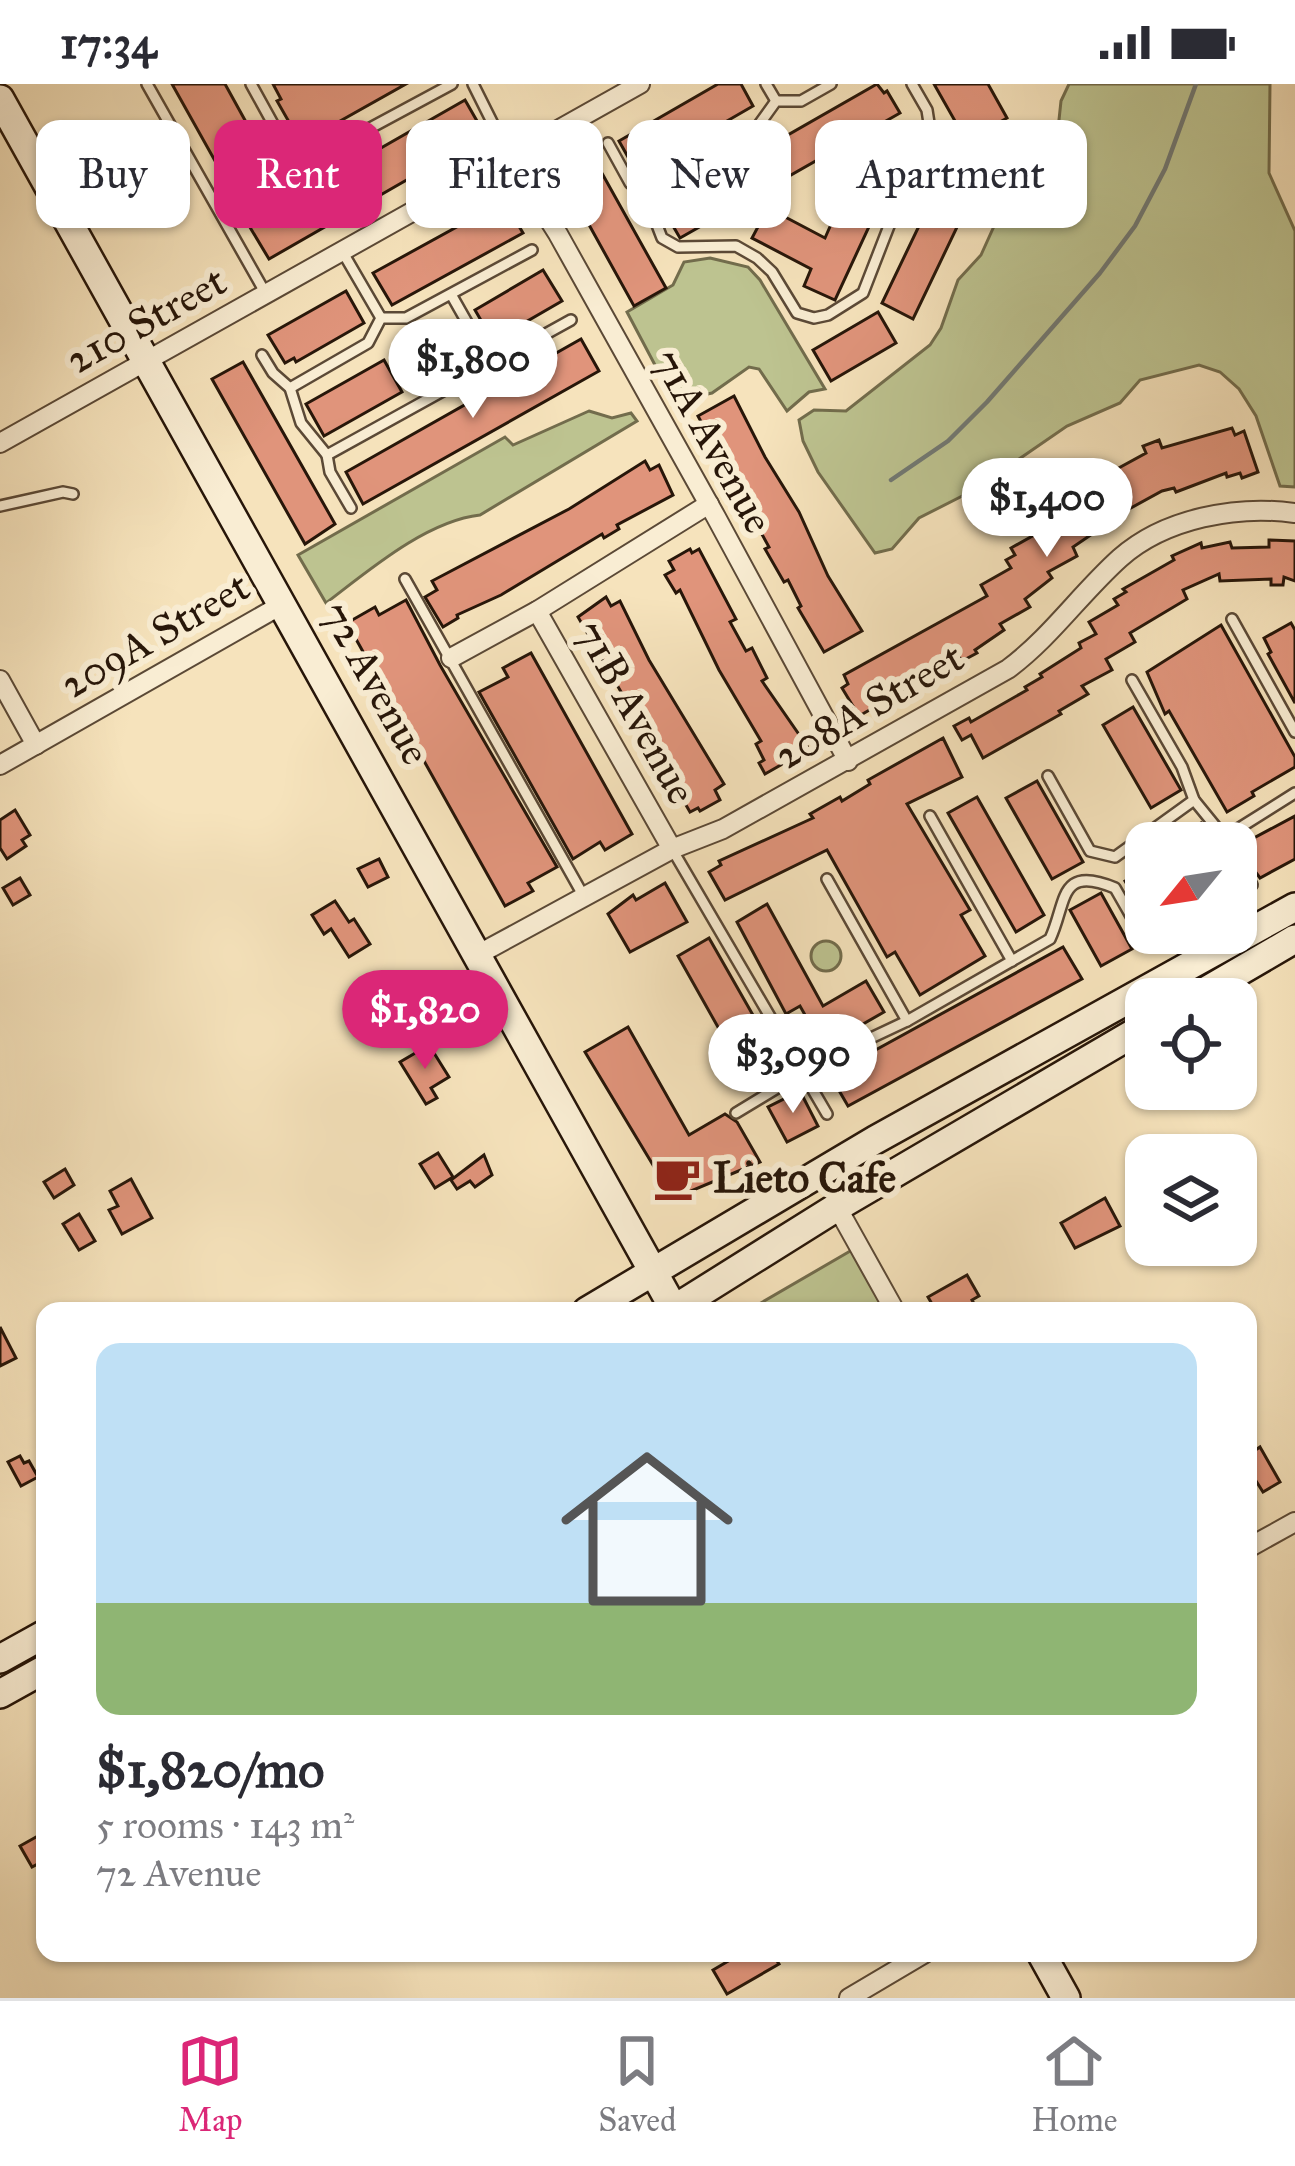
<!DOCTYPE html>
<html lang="en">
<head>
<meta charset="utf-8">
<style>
	:root { --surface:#fff; --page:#f2f2f3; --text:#2b2b33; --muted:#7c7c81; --line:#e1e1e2; --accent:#db2777 }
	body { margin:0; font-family:"IM FELL Great Primer",serif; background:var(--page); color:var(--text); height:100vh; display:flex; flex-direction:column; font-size:45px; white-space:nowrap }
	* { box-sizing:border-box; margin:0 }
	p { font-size:39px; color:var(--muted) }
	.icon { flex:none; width:66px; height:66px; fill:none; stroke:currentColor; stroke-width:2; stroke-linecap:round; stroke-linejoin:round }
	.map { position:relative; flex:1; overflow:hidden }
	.drawer { position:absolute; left:36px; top:1218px; width:1221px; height:660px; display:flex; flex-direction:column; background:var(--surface); border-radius:24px; box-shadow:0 3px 9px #0004 }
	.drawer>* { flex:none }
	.hud { position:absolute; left:36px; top:36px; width:1224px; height:108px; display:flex; gap:24px }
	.needle { width:78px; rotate:240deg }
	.fabs { position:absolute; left:1125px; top:738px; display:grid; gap:24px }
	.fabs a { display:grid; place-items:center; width:132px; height:132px; border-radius:24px; background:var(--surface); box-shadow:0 3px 9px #0004; font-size:60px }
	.price { position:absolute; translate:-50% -102px; padding:0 27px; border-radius:42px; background:#fff; color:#222; font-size:39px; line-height:78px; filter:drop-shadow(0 3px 6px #0008) }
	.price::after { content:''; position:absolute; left:50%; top:72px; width:36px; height:27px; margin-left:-18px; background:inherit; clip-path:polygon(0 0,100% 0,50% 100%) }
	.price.active { background:var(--accent); color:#fff }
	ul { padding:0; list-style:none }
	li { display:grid; align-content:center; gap:24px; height:636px; padding:0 60px }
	li span { display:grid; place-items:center; height:372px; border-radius:24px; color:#555 }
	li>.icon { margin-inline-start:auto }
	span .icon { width:216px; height:216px; fill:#fffc; stroke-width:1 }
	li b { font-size:51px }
	.pill { padding:0 42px; border-radius:24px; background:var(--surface); box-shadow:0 3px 9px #0004; font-size:42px; line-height:108px }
	.pill.active { background:var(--accent); color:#fff }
	.status { display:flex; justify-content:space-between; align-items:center; height:84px; padding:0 60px; background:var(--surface); direction:ltr }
	.status svg { height:33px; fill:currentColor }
	.dock { display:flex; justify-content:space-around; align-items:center; height:168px; border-top:3px solid var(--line); background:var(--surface); font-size:33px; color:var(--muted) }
	.dock a { display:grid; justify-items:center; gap:6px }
	.dock .active { color:var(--accent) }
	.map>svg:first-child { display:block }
	.green { fill:#bdc390; stroke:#726c4c; stroke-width:3 }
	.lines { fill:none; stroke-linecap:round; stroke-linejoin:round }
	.stream { stroke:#717974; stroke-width:4.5 }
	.building { fill:#e0947b; stroke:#271609; stroke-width:3 }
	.service-casing { stroke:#5b4936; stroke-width:14 }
	.minor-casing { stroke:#5b4936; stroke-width:22 }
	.secondary-casing { stroke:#271609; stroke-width:32 }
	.service { stroke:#f9edd3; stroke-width:9 }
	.minor { stroke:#f9edd3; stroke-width:18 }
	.secondary { stroke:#f9edd3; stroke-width:27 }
	.labels { text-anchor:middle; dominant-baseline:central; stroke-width:12; stroke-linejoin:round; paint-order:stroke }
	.street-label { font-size:42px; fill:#271609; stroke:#f9edd3 }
	.poi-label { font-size:42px; font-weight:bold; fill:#271609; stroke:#f9edd3; text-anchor:start }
</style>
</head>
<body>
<div class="status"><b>17:34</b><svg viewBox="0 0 49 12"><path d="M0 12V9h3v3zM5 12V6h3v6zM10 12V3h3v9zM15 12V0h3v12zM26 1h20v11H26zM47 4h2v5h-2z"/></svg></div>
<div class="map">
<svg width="1295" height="1914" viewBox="0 0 1295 1914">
	<rect width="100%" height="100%" fill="#f6e3bc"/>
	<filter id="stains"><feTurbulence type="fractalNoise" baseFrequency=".00167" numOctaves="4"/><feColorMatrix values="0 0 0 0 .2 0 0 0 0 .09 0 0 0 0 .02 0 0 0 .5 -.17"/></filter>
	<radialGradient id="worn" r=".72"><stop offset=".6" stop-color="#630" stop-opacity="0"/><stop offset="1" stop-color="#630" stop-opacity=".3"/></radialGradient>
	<!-- green -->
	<g class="green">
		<path d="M1069 0H1270L1269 89 1295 147V403L1280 402 1256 332 1239 305 1220 288 1199 281 1140 296 1120 319 1067 342 974 406 919 434 892 465 875 469 818 388 803 357 799 336 814 326 846 327 930 261 941 244 958 196 981 171 1000 129 1047 94 1054 83 1061 17Z"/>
		<path d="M710 174 748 183 760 196 825 305 809 308 787 327 759 285 749 283 712 309 674 317 627 228 673 201 684 178Z"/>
		<path d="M589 327 612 334 631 329 637 337 480 431C426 437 368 487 326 519L298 471 505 353 513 361Z"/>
		<circle cx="826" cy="872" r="15"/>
		<path d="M852 1166 888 1227H747Z"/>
	</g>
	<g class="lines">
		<!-- stream -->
		<path class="stream" d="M891 396 948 357 987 318 1100 189 1135 142 1165 85 1196 0"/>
	</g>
	<!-- building -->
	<g class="building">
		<path d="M172 0H225L273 87 233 109Z"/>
		<path d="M273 0H406L301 59 277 17 281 15Z"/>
		<path d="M718 0H741L753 22 637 89 619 57Z"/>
		<path d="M877 0 884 9 887 7 900 29 680 154 662 123Z"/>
		<path d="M934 0H988L1007 34 968 56 993 68 913 235 882 219 919 142 916 140 919 134 911 130 945 62 949 64 959 44Z"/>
		<path d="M465 16 485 51 269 175 248 140Z"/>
		<path d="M589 66 666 204 634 222 557 83Z"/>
		<path d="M858 79 892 93 835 216 804 202 811 185 752 154 768 124 825 154Z"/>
		<path d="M504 117 523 149 392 221 373 189Z"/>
		<path d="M543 186 562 217 493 257 475 226Z"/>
		<path d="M346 207 364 239 296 278 294 274 285 279 268 251Z"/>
		<path d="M878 228 896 259 831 297 813 266Z"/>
		<path d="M581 255 599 287 363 420 346 388Z"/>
		<path d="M384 276 402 308 324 352 306 320Z"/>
		<path d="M243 278 335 440 305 460 212 295Z"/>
		<path d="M734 312 765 373 799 428 828 492 862 547 824 568 798 524 801 522 788 496 784 498 765 465 769 463 712 360 709 362 701 347 705 345 698 332Z"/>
		<path d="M1232 344 1235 351 1244 347 1258 388 1242 394 1240 389 1227 393 1226 389 1176 408 1174 404 1162 407 1129 425 1073 463 1077 472 1048 488 1052 494 1025 515 1030 523 1000 540 1004 546 975 566 977 569 962 577 960 574 859 632 842 604 848 600 844 591 987 512 981 501 1011 484 1006 476 1015 471 1011 464 1061 436 1056 426 1085 410 1082 404 1146 369 1143 362 1159 356 1162 364Z"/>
		<path d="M645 377 650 386 659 381 673 411 617 441 619 445 604 454 602 450 501 511 457 531 458 534 443 543 425 513 437 506 432 497 569 425Z"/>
		<path d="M1269 456 1295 457V497L1284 493 1283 501H1271V495L1220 497 1219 490 1183 506 1187 515 1130 549 1135 558 1106 575 1112 586 1082 602 1088 610 1059 627 1061 630 983 674 971 651 962 656 954 642 969 634 971 638 1027 606 1025 603 1042 593 1040 590 1081 564 1079 559 1096 550 1089 538 1118 521 1114 515 1126 508 1123 505 1174 476 1172 472 1201 459 1202 464 1230 458 1232 464 1269 463Z"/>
		<path d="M690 465 692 469 699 465 736 535 730 538 746 567 752 564 767 594 762 597 807 662 798 667 800 670 765 690 759 679 764 676 756 660 761 657 719 586 680 506 676 509 665 491 674 486 669 477Z"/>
		<path d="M606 513 611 522 620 517 649 576 724 700 715 706 720 716 700 727 698 724 690 728 578 533Z"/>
		<path d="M406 516 440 581 557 783 528 799 533 807 505 822 347 539 375 523 379 531Z"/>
		<path d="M1291 539 1295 546V619L1268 570 1271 568 1264 554Z"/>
		<path d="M1221 541 1295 673V683L1252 708 1254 712 1227 728 1169 627 1165 630 1147 588Z"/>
		<path d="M531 569 632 750 605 766 600 758 573 775 479 608 508 593 503 584Z"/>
		<path d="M1133 623 1181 706 1151 724 1103 641Z"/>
		<path d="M943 654 962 693 907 720 970 826 961 831 985 872 920 911 895 868 887 873 827 766 725 816 709 788 721 781 719 777 813 734 810 730 840 713 842 717 870 700 868 696Z"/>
		<path d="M1037 697 1083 778 1052 795 1006 714Z"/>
		<path d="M977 713 1044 831 1016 848 948 729Z"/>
		<path d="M15 726 30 751 22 756 26 762 7 775 0 764V736Z"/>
		<path d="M1295 732V775L1260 794 1237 763Z"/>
		<path d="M1201 739 1215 759H1167Z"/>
		<path d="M379 775 388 793 368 803 358 785Z"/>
		<path d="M1146 785V833L1125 797Z"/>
		<path d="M20 794 30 811 13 821 3 804Z"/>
		<path d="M665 799 687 838 630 868 608 830 633 811 636 816Z"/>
		<path d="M1101 809 1132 865 1101 882 1070 826Z"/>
		<path d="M335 817 349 838 354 835 370 860 349 873 331 845 324 850 312 831Z"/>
		<path d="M767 820 823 922 866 897 884 928 823 963 800 922 786 930 737 838Z"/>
		<path d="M709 854 782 982 750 1000 678 872Z"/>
		<path d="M1063 863 1082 895 848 1022 830 991Z"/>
		<path d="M628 943 689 1051 725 1030 737 1038 760 1078 684 1110 668 1106 585 968Z"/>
		<path d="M429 961 449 993 431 1004 437 1014 426 1020 400 978Z"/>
		<path d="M800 1007 818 1042 787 1058 768 1023Z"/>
		<path d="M438 1069 453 1093 435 1104 420 1080Z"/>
		<path d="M484 1071 492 1091 475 1103 470 1097 457 1105 451 1096Z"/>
		<path d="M65 1085 74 1101 54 1114 44 1098Z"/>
		<path d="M131 1095 152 1134 122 1150 109 1126 118 1122 110 1107Z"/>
		<path d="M1105 1114 1120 1142 1075 1164 1061 1139Z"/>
		<path d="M79 1130 95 1157 79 1166 63 1140Z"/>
		<path d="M967 1191 979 1212 972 1216 978 1227H936L928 1213Z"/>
		<path d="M0 1243 16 1274 0 1282Z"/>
		<path d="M1260 1363 1280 1398 1263 1408 1256 1397 1248 1401V1371Z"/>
		<path d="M20 1372 24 1379 29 1377 38 1393 21 1402 8 1378Z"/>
		<path d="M45 1748V1776L32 1783 20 1762Z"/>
		<path d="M742 1869H772L779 1880 727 1910 713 1886Z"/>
	</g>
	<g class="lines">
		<defs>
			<g id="service">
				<path d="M147 0 266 210"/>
				<path d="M251 0 294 78 322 70 452 0"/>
				<path d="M473 0 510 74"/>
				<path d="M766 0 776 17"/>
				<path d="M608 59 630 99 645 110 662 154 678 163 736 162 757 174 772 188 797 229 814 234 828 231 863 209 929 39 927 26 912 0"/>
				<path d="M645 110 758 42 776 17H801L831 0"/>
				<path d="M236 119 279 95 294 78"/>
				<path d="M342 167 381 234"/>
				<path d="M452 212 490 279"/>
				<path d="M262 271 273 289 290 304 301 339 327 371 571 236"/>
				<path d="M290 304 368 259 381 234H406L532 166"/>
				<path d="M327 371 330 388 351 424"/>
				<path d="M0 422 63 408 73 410"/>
				<path d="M405 495 583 811"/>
				<path d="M1232 535 1295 648"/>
				<path d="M1132 596 1182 683 1194 716 1229 759"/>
				<path d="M1048 692 1090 767 1115 773 1194 716"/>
				<path d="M930 732 1012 877"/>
				<path d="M1225 753 1295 709"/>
				<path d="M672 765 827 1030"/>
				<path d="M1236 772 1252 801"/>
				<path d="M827 795 907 937"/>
				<path d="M736 1029 820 978 907 937 1050 855C1067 819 1058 780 1115 804L1143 853"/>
			</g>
			<g id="minor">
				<path d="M510 74 558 150 716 433 848 677"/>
				<path d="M0 359 640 0"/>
				<path d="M537 527 672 765"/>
				<path d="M451 574 537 527 709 420"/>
				<path d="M0 596 36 661"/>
				<path d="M0 681 283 520"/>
				<path d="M479 870 672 765 723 745 1008 585C1051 553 1080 510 1120 474 1165 434 1237 421 1295 429"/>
				<path d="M837 1123 895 1227"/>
				<path d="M1248 1464 1295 1438"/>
				<path d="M849 1914 925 1869"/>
			</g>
			<g id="secondary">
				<path d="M0 15 675 1227"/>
				<path d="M1192 915 1295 855"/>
				<path d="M587 1227 875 1056 1295 823"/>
				<path d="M671 1227 837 1123 1146 942"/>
				<path d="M0 1575 45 1550"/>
				<path d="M0 1610 45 1585"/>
				<path d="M1041 1869 1066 1914"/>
			</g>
		</defs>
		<!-- service casing -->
		<use href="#service" class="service-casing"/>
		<!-- minor casing -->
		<use href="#minor" class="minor-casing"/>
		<!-- secondary casing -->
		<use href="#secondary" class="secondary-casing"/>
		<!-- service -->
		<use href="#service" class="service"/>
		<!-- minor -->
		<use href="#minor" class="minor"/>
		<!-- secondary -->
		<use href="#secondary" class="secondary"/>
	</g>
	<!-- icons -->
	<defs>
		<symbol id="cafe-bare" viewBox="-9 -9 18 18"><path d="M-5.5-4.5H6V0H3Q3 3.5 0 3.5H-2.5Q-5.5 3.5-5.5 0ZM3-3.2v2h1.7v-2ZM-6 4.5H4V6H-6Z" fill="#8f2418" stroke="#f9edd3" stroke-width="2.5" paint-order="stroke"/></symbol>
	</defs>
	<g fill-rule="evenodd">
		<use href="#cafe-bare" x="644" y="1061" width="66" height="66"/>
	</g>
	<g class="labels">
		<!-- street labels -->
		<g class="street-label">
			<text transform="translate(146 236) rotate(-29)">210 Street</text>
			<text transform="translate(713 357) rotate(61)">71A Avenue</text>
			<text transform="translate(155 551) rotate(-30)">209A Street</text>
			<text transform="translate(376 599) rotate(61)">72 Avenue</text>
			<text transform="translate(869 622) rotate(-30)">208A Street</text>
			<text transform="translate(636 628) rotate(61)">71B Avenue</text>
		</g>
		<!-- poi labels -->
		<g class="poi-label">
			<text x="713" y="1094">Lieto Cafe</text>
		</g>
	</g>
	<rect width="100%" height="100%" filter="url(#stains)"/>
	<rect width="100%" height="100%" fill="url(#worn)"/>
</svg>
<div class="fabs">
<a><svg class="needle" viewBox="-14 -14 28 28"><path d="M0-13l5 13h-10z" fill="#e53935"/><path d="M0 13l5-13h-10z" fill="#7c7c81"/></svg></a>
<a><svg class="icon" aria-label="locate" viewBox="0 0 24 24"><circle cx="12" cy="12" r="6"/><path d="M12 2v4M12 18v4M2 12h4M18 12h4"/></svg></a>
<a><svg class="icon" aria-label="layers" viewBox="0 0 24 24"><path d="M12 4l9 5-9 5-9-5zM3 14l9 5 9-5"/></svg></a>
</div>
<b class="price" style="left:473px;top:337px">$1,800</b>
<b class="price" style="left:1047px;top:476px">$1,400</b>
<b class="price active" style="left:425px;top:988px">$1,820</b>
<b class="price" style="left:793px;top:1032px">$3,090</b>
<div class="hud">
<a class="pill">Buy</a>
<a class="pill active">Rent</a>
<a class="pill">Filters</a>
<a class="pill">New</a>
<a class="pill">Apartment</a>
</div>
<section class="drawer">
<ul>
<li><span style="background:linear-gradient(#bfe0f5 70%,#8fb573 0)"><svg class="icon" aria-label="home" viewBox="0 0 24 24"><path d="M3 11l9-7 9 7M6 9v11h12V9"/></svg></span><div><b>$1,820/mo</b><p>5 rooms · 143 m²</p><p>72 Avenue</p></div></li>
</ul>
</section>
</div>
<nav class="dock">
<a class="active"><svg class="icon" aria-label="map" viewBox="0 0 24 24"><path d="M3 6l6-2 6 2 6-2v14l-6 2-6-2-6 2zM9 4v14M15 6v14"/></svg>Map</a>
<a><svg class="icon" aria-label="saved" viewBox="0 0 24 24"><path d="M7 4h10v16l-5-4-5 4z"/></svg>Saved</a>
<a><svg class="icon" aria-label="home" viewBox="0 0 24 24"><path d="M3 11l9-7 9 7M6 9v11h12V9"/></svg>Home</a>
</nav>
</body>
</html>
